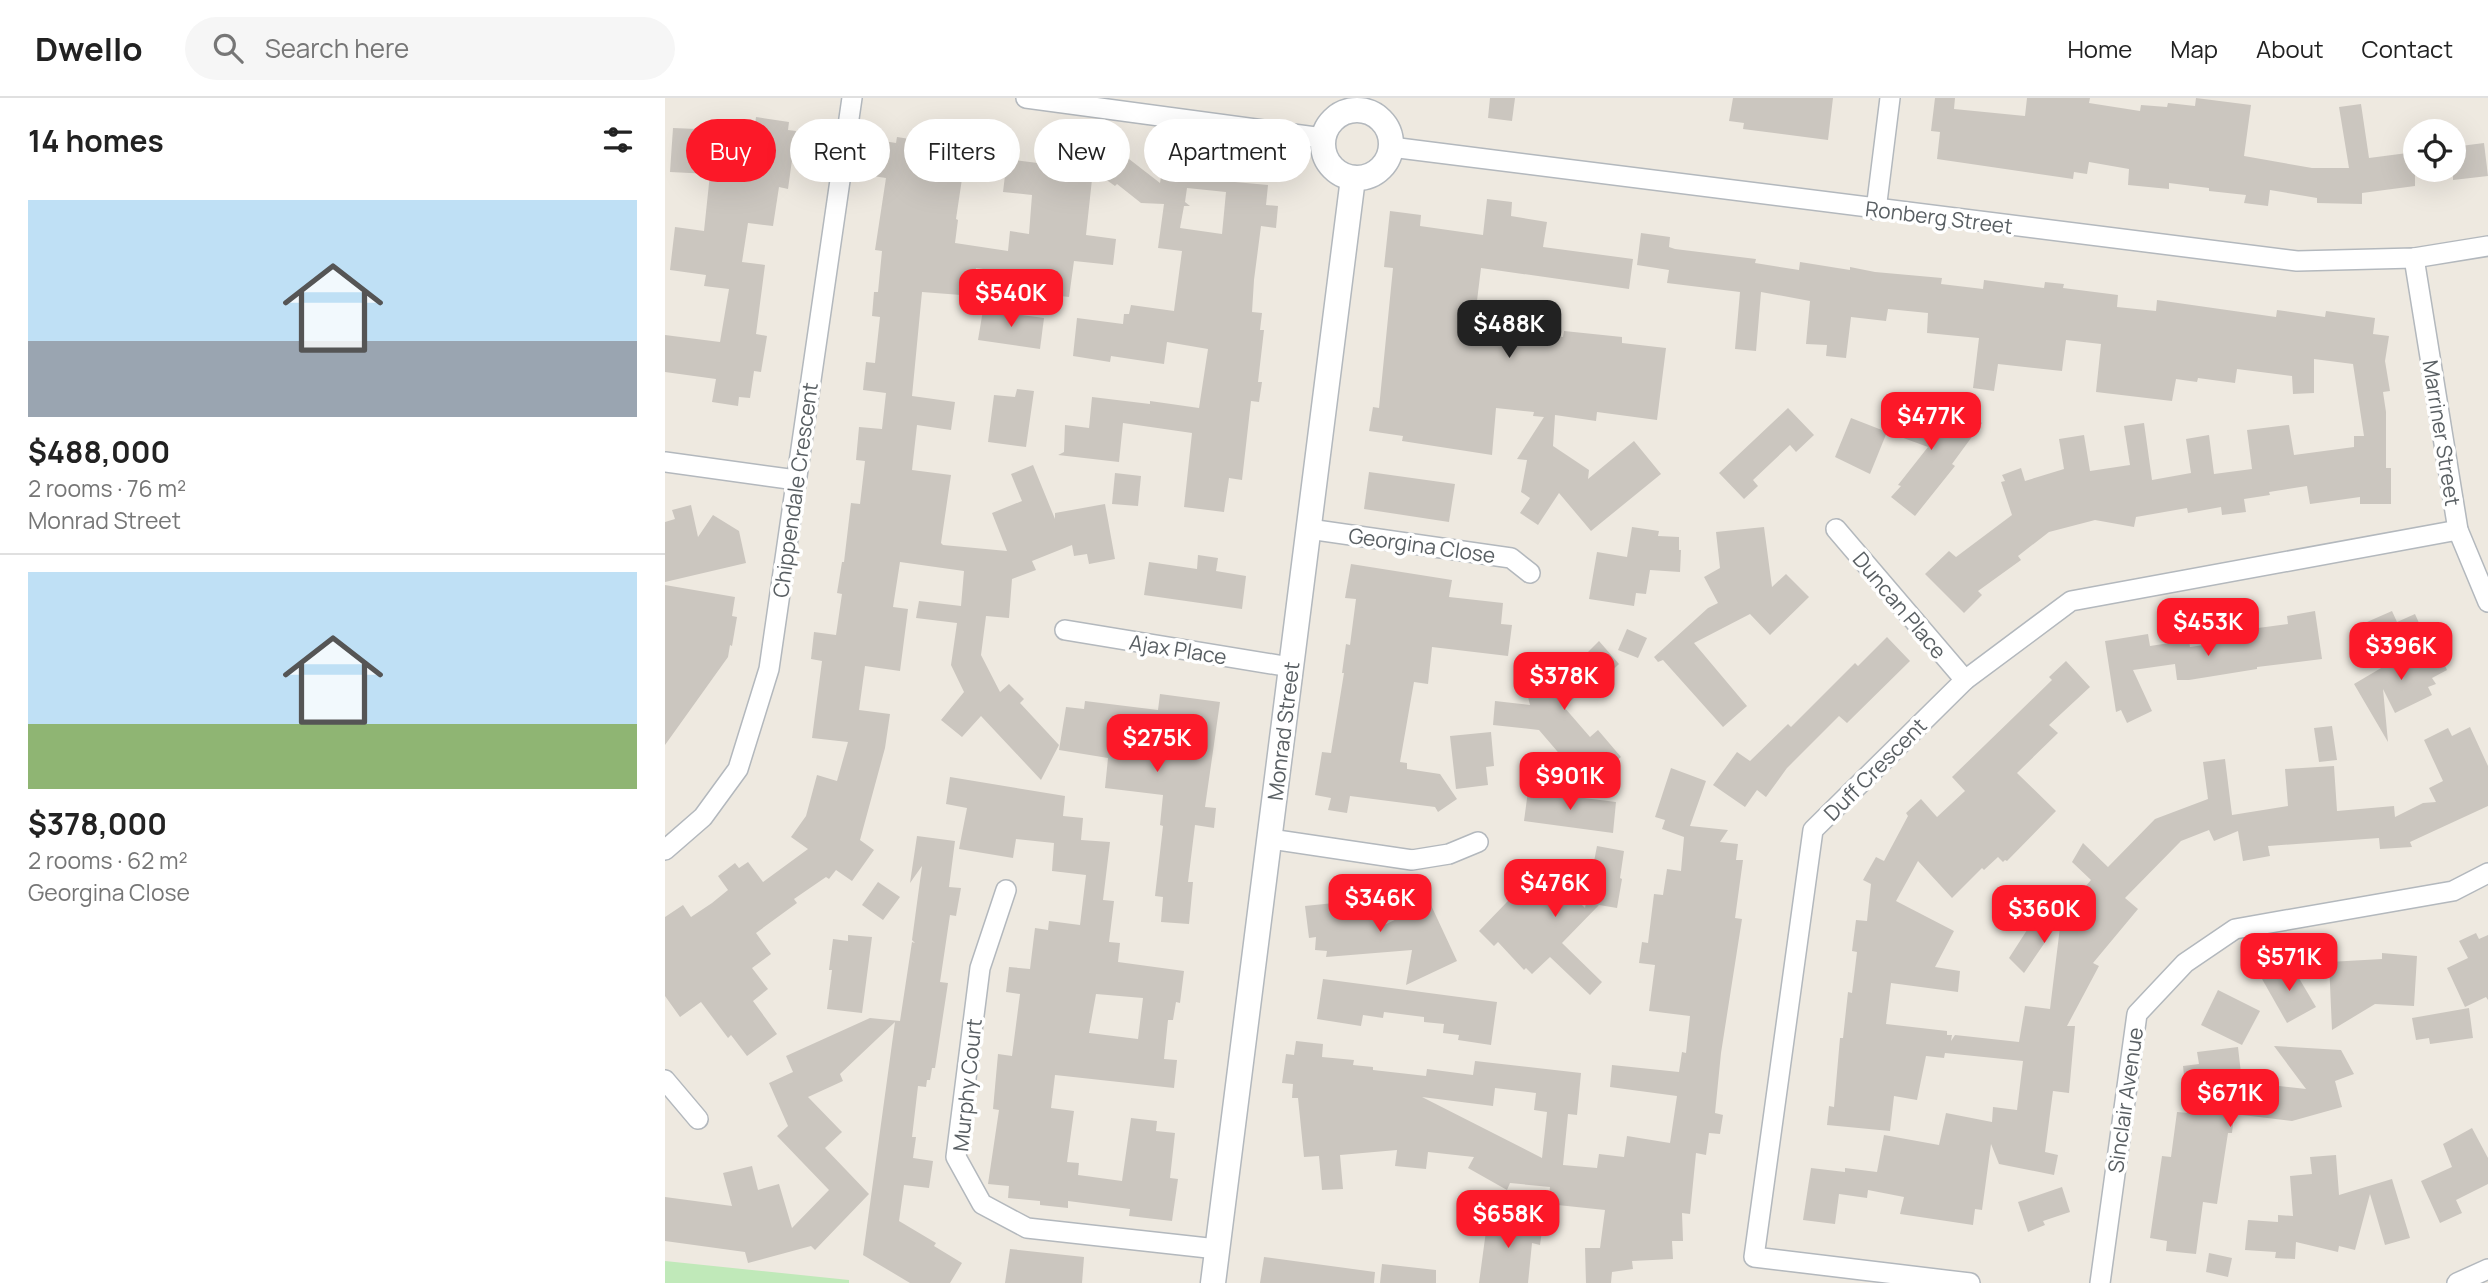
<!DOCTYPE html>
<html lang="en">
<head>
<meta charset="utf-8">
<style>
	:root { --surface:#fff; --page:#f6f6f6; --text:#222; --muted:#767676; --line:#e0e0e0; --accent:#fc1828 }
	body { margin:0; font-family:Manrope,sans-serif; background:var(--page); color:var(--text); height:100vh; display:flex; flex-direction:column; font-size:26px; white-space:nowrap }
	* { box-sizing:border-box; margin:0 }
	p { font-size:23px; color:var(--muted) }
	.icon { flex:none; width:38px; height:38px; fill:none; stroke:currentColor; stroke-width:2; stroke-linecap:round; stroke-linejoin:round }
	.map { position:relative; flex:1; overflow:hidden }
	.drawer { display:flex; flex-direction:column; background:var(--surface); width:665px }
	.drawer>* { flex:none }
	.top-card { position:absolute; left:21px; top:21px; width:665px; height:63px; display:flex; gap:14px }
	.controls { position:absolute; left:1738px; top:21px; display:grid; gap:14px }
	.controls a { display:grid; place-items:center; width:63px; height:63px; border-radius:50%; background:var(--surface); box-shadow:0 7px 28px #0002; font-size:35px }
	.price { position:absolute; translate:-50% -60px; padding:0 16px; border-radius:14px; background:var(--accent); color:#fff; font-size:23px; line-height:46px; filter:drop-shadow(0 2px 4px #0008) }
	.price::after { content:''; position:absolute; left:50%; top:42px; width:21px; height:16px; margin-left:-10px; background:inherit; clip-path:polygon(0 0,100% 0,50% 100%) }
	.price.active { background:#222; color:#fff }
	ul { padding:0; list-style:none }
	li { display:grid; align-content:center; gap:14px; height:371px; padding:0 28px }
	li+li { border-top:2px solid var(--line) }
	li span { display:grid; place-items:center; height:217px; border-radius:0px; color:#555 }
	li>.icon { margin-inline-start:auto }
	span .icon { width:126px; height:126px; fill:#fffc; stroke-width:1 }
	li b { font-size:30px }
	h2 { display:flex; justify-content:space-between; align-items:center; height:84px; padding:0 28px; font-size:30px }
	.tag { padding:0 24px; border-radius:32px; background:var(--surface); box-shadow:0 7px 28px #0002; font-size:24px; line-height:63px }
	.tag.active { background:var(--accent); color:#fff }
	header { display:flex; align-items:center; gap:42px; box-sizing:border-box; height:98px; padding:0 35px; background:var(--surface); border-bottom:2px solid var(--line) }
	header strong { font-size:33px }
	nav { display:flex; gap:38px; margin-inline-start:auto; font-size:24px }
	.search { width:490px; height:63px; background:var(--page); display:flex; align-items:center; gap:18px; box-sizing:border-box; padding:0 24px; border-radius:38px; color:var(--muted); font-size:26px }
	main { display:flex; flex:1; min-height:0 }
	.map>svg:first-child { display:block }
	.green { fill:#c0e9b9 }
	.building { fill:#cbc6bf; fill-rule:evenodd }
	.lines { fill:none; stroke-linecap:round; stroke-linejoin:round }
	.minor-casing { stroke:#b3b8bd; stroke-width:22 }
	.tertiary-casing { stroke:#b3b8bd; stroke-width:27 }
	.minor { stroke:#fff; stroke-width:19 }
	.tertiary { stroke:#fff; stroke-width:24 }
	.labels { text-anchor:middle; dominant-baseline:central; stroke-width:7; stroke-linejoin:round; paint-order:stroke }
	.street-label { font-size:21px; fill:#595f63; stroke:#fff }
</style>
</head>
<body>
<header>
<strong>Dwello</strong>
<div class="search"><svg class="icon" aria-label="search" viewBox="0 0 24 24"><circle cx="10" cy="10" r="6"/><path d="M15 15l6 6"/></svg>Search here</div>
<nav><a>Home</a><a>Map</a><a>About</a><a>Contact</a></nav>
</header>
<main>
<section class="drawer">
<h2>14 homes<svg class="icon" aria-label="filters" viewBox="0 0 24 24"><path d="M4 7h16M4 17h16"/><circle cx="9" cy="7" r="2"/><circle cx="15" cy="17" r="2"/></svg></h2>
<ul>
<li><span style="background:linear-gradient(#bfe0f5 65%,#9aa5b1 0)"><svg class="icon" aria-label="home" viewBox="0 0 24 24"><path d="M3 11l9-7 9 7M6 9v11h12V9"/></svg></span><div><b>$488,000</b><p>2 rooms · 76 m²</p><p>Monrad Street</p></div></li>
<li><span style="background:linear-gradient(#bfe0f5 70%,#8fb573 0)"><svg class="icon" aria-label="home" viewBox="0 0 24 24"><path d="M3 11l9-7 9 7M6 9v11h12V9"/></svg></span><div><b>$378,000</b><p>2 rooms · 62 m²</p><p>Georgina Close</p></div></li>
</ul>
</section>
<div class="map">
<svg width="1823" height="1185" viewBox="0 0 1823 1185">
	<rect width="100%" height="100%" fill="#eee9e0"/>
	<!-- green -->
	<path class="green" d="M0 1163 184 1182V1185H0Z"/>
	<!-- building -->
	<g class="building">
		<path d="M825 0H850L847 23 823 20Z"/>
		<path d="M1068 0H1168L1163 42 1078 31 1079 25 1064 23Z"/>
		<path d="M1270 0H1290L1289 11 1360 18 1362 0H1425L1424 5 1475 13 1476 7 1502 9 1503 5 1530 8 1531 0 1586 7 1579 58 1647 70H1684L1674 9 1696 6 1704 60 1750 54V88L1697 95V106L1652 105V100L1605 92 1603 108 1579 105 1581 97 1544 93V90L1504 85V91L1463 87 1464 71 1424 64 1422 76 1409 74 1408 81 1272 61 1275 34 1266 33Z"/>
		<path d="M91 19 124 24 123 32 131 33 123 91 114 89 108 128 83 125 77 164 100 167 91 236 102 238 96 274 89 273 85 300 74 299 73 308 47 304 51 281 0 274V237L55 244 64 191 39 188 41 177 5 172 10 129 39 133 45 76 5 74 8 30 32 31V38L88 42Z"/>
		<path d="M232 39 289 48V52L301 54 291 121 293 122 290 145 343 153 345 133 364 136 367 97 338 94 342 61 428 72 421 137 451 141 448 167 409 163 404 199 379 196 381 180 311 170 309 198 257 194 247 298 290 304 286 332 252 327 247 372 286 377 276 445 278 447 342 453 327 415 357 403 346 376 368 367 390 421V415L440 406 450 461 424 466 422 456 409 458 407 447 367 463 371 472 347 481 344 520 321 518 316 557 335 594 344 586 359 601 355 605 394 647 376 682 316 618 297 639 276 622 299 594 286 567 292 525 251 520 254 503 296 508 299 473 235 464 228 509 243 511 235 573 200 568 194 612 225 616 220 650 195 742 209 752 187 783 171 772 164 781 161 779 129 801 132 805 91 835 106 856 87 870 103 891 88 903 112 936 82 958 66 937 63 940 36 904 15 919 0 898V819L18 807 26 819 47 805 63 792 53 778 70 765 74 770 83 764 98 784 143 751 126 739 141 718 152 677 172 683 183 644 147 640 157 563 146 561 149 534 171 537 177 496 172 495 177 464H179L186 405 195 406 200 363 191 362 194 329 217 331 221 295 198 292 201 264 210 265 215 219 207 218 209 194H213L217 153 210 152 221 80 201 77 206 41 231 45Z"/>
		<path d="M1819 45 1823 78 1788 82V49Z"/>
		<path d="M455 54 495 85 498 67 531 73 532 62 556 65 555 77 571 80 570 84 603 87 601 107 613 108 611 130 596 128 589 182 587 214 597 215 595 232H599L593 284H597L594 304 586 303 577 382 564 380 559 414 519 409 527 335 458 325 454 364 393 357 399 354 400 327 424 330 427 299 485 306V303L534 310 543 251 502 244 499 266 446 258 445 264 408 258 412 220 458 226 459 216H464L466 207 509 213 517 153 493 150 499 106 476 105 452 86 450 88 436 78ZM522 90 561 94 557 136 515 130 519 108H525L520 104Z"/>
		<path d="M822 101 847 104 846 118 882 124 878 149 968 161 964 191 816 170 811 211 825 213 824 222 858 227 857 235 898 239 899 233 957 239V245L1001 250 992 322 932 314 931 323 890 317 888 348 924 372 923 381 969 343 996 376 926 433 894 395 873 427 855 415 865 400 856 394 862 362 852 361 879 319 868 318 869 314 831 310 827 357 737 343 738 338 704 333 708 309 714 310 728 170 719 169 725 113 756 117 755 128 818 137Z"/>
		<path d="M976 135 1005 139 1004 149 1010 151 1091 161 1090 165 1134 172 1135 164 1185 172V169L1210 174 1277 180 1276 186 1318 191 1319 182 1379 190 1380 184 1399 186 1398 190 1453 197 1452 209 1491 213 1492 202 1611 219 1612 212 1660 219 1661 213 1710 220 1708 236 1724 238 1720 263 1725 293 1718 294 1721 314V370H1726V406H1695V399L1645 406 1642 388 1604 394 1605 397 1579 401 1581 414 1557 417 1556 409 1523 415 1522 410 1471 419 1469 429 1430 422 1384 434 1353 458 1356 462 1313 493 1317 497 1299 515 1260 476 1284 453 1291 459 1347 417 1336 384 1340 383 1337 377 1356 370 1360 383 1399 371 1394 341 1419 337 1425 373 1465 367 1459 328 1479 325 1487 382 1526 375 1521 341 1544 337 1549 376 1587 371 1582 332 1624 327 1629 357 1689 349V338H1699L1688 266 1649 261V295L1628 296 1627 278 1572 271 1570 285 1533 280 1532 284 1511 281 1507 303 1431 294 1436 246 1401 242 1397 273 1333 266 1329 293 1308 290 1314 240 1262 235 1263 215 1223 211 1221 223 1186 219 1181 260 1161 258 1162 247 1141 246 1145 203 1096 194 1091 253 1070 251 1075 194 1002 185 1004 172 972 167Z"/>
		<path d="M318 212 379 220 375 251 313 242Z"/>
		<path d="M352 291 369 293 361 349 323 344 329 297 350 299Z"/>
		<path d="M1289 304 1317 325 1287 366 1290 368 1250 418 1226 399 1236 388 1233 387 1263 349 1222 334 1230 312 1272 327Z"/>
		<path d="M1123 310 1149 337 1131 354 1125 347 1088 382 1093 388 1079 401 1054 375Z"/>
		<path d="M1186 320 1222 334 1205 376 1170 359Z"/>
		<path d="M704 374 790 386 784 424 699 411Z"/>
		<path d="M450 375 476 378 473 408 447 406Z"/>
		<path d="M26 407 33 439 48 417 74 433 81 465 0 484V424L10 421 7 412Z"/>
		<path d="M967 429 994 433 993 438 1014 439V452H1016L1015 474 985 472 981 496 971 495 969 508 924 501 932 454 962 459Z"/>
		<path d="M1099 429 1107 489 1121 476 1144 499 1105 537 1085 516 1029 545 1082 608 1058 629 998 562 993 564 989 559 1043 510 1053 505 1039 479 1055 470 1051 434Z"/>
		<path d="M533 457 553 460 551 473 581 478 577 511 479 497 484 464 532 471Z"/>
		<path d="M686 466 787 482 784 499 838 505 836 526 847 527 843 558 767 549 763 586 749 584 735 664 742 665V671L775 676 792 701 773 714 770 709 685 698 682 715 663 712 666 700 650 697 657 654 666 655 679 575H677L681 546 685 547 691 501 680 500Z"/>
		<path d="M0 487 70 499 67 518 72 519 67 548 65 547 63 559 0 647Z"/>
		<path d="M1650 513 1657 561 1592 569V571L1524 582H1512L1510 566 1468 572 1487 613 1462 625 1456 612 1451 614 1440 543 1483 536 1485 548 1524 542 1525 549 1580 541 1578 532 1623 526 1622 518Z"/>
		<path d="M1727 513 1732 524 1750 516 1762 543 1714 551 1702 524Z"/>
		<path d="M962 531 982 540 973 560 953 552Z"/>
		<path d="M1222 539 1245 563 1182 625 1174 618 1122 670 1101 699 1092 692 1080 709 1048 687 1072 654 1085 663 1123 626 1126 629 1190 565 1193 568Z"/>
		<path d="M934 543 954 566 935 584 931 580 899 609 925 639 933 632 956 659 922 688 874 632 828 627 830 603 865 607 856 571 879 566 883 585 915 555 918 559Z"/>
		<path d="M1762 543 1766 552 1771 549 1782 572 1767 580 1771 586 1763 589 1767 597 1730 615 1718 591 1723 644 1689 586Z"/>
		<path d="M1401 563 1425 589 1384 627 1393 635 1352 675 1391 713 1342 763 1340 762 1338 764 1333 759 1319 772 1317 770 1287 800 1253 763 1231 803 1289 833 1270 869 1295 873 1293 894 1226 885 1221 926 1282 933V937H1287L1286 943 1290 937 1354 944 1360 908 1385 911 1396 821 1359 875 1344 860 1377 809 1381 811 1385 803 1400 812 1426 782 1407 764 1418 745 1443 769 1490 721 1543 701 1538 664 1560 661 1567 717 1623 708 1620 671 1669 668 1672 713 1729 708 1730 719 1758 705 1771 704 1764 690 1778 683 1759 642 1783 630 1787 638 1805 629 1823 668V708L1745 744 1747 749 1715 751 1714 740 1603 748 1605 758 1578 763 1573 733 1549 743 1544 732 1516 743 1460 800 1473 811 1428 865 1434 868 1402 928H1410L1404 995 1388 993 1380 1054 1393 1057 1389 1077 1334 1066 1326 1046 1317 1112 1310 1111 1308 1127 1235 1116 1239 1099 1203 1092 1202 1100 1174 1096 1170 1126 1138 1122 1146 1070 1180 1074V1070L1212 1074 1219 1037 1274 1047 1281 1015 1327 1024 1328 1009 1352 1012 1358 963 1280 955 1279 960 1261 958 1252 1002 1229 998 1225 1033 1162 1027 1164 1008 1169 1009 1175 940H1178L1183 894 1187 895 1192 854 1187 853 1191 822 1202 823 1206 786 1198 782 1211 759 1219 763 1243 718 1241 715 1256 701 1272 719 1300 693 1287 679 1387 582 1384 579Z"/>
		<path d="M495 596 555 604 540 709 551 710 549 730 530 727 523 784H528L524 826 496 824 498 799 490 798 498 728 495 727 498 697 440 690 443 660 394 652 401 609 419 611 420 603 493 612Z"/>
		<path d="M1667 628 1672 662 1654 664 1649 630Z"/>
		<path d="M826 634 829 668 821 669 823 687 791 691 785 638Z"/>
		<path d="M1006 670 1041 683 1025 728 1063 732 1055 744 1073 746 1071 762H1078L1070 820 1077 821 1056 955 1050 1015 1058 1017 1055 1036 1044 1035 1041 1057 1031 1055 1025 1116 1017 1115 1018 1143H1007L1008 1161 967 1163 968 1171 947 1174 946 1185H921L920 1150H935L940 1112 883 1106 885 1089 845 1085 842 1092 803 1070 809 1059 763 1054 761 1071 730 1068 732 1052 675 1057 678 1091 657 1092 654 1058 639 1059 633 1000H627L628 986 617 985 621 956 629 957 631 943 658 946 657 959 689 962 688 967 708 969V972L761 978 762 971 808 977 810 963 916 975 912 1017 903 1016 898 1067 932 1070 934 1056 959 1059 962 1038 1005 1045 1012 998 945 989 947 967 1014 974 1017 954 1021 955 1025 918 984 913 990 867 974 865 977 844 983 845 989 796 998 797 1002 771 1016 773 1019 739 997 731 1000 722 990 719ZM830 990 871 995 869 1012 882 1014 877 1060 757 999 828 1008Z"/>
		<path d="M285 679 400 698 398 718 418 720 416 742 445 744 438 802 449 803 444 844 455 845 453 864 519 873 515 905 511 904 508 922H503L499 961 512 962 509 990 390 977 386 1010 409 1013 402 1064 414 1065 413 1077 457 1083 466 1020 492 1023 491 1033 510 1035 505 1080 513 1081 507 1123 464 1118 465 1111 403 1103V1110L375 1107V1103L343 1100 344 1088 323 1086 334 1012 328 1011 333 956 347 958 355 896 341 894 344 869 365 871 370 830 383 832 384 823 415 827 421 777 387 773 389 745 351 741 348 760 294 751 302 710 281 706ZM431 896 478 900 473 941 424 935Z"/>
		<path d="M863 693 951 704 948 735 859 723Z"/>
		<path d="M252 738 290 743 284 789 296 790 291 818 285 817 275 884 283 885 270 970H267L265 982H262L261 989 253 988 247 1039H251L248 1060 268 1063 264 1090 239 1087 234 1123 271 1145 269 1148 297 1165 285 1185H245L198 1157 230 924 175 976 178 983 143 999 177 1034 160 1050 204 1096 150 1152 146 1148 83 1165 80 1154 0 1143V1099L67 1108 58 1075 87 1068 93 1092 114 1086 127 1130 164 1092 112 1038 123 1028 104 985 128 974 121 958 205 920 235 923 247 844 250 845 247 842 257 768 245 785Z"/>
		<path d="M932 748 959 753 955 780 957 781 952 810 934 807 897 845 937 884 925 897 885 859 867 876 861 870 859 872 833 844 829 848 814 833 867 778 879 790 889 779 920 810Z"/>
		<path d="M213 784 235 799 218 822 197 807Z"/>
		<path d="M706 796V801H709L713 830 765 805 792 863 741 887 747 852 661 859 662 853 650 852 651 839 644 840 640 808 688 803 687 798Z"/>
		<path d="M1811 835 1814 841 1823 837V902L1821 899 1800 909 1782 870 1803 860 1794 843Z"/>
		<path d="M183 837 207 839 197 915 162 911 167 872H164L168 841 183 843Z"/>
		<path d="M1717 855 1752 858 1749 908 1710 906 1667 932 1664 864 1717 861Z"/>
		<path d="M1625 865 1651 909 1622 925 1597 881Z"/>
		<path d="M658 881 832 904 826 947 793 942 794 937 778 935 779 926 759 924V919L719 914 718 920 698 917 696 928 652 921Z"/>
		<path d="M1553 892 1595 913 1577 947 1536 927Z"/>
		<path d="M1804 910 1808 940 1765 946 1764 940 1751 942 1747 920Z"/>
		<path d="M1609 948 1676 952 1689 976 1670 983 1677 1009 1627 1023 1569 1016 1567 1035H1563L1552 1106 1538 1104 1531 1156 1501 1153 1502 1143 1485 1140 1497 1058 1506 1059 1512 1014 1523 1015 1518 968 1534 966 1532 954 1573 949 1577 984 1641 991Z"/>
		<path d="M1807 1030 1823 1060V1086L1791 1102 1797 1115 1775 1125 1756 1083 1787 1069 1778 1046Z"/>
		<path d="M1671 1057 1674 1097 1727 1081 1745 1140 1720 1147 1705 1096 1690 1152 1674 1148 1673 1154 1631 1144 1630 1161 1610 1160 1611 1154 1580 1152 1583 1122 1613 1124V1117L1628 1118 1625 1078 1647 1076 1645 1059Z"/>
		<path d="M1397 1089 1405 1114 1378 1123 1380 1127 1363 1134 1353 1104Z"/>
		<path d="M823 1118 878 1126 875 1147 867 1145 863 1185H814Z"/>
		<path d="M345 1151 419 1159 417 1185H340Z"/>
		<path d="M1544 1155 1567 1160 1563 1179 1541 1174Z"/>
		<path d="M599 1159 710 1174 709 1185H595Z"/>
		<path d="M717 1166 771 1172V1185H715Z"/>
	</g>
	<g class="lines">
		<defs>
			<g id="minor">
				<path d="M361 0 658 40"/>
				<path d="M726 49 1632 163 1749 160 1823 148"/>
				<path d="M1211 112 1225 0"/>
				<path d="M1749 160 1793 432 1823 504"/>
				<path d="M0 364 131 382"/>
				<path d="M644 431 846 460 865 475"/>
				<path d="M1171 431 1300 582"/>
				<path d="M400 532 625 569"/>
				<path d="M605 741 747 762 784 756 813 744"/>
				<path d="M0 752 38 719 73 671 104 571 187 0"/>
				<path d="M341 792 315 870 291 1059 317 1106 362 1130 552 1151"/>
				<path d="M0 982 33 1021"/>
				<path d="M1305 1185 1089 1159 1148 732 1300 582 1406 503 1793 432"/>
				<path d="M1435 1185 1472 916 1520 865 1570 831 1788 793 1823 775"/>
				<path d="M1792 1185 1823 1171"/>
			</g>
			<g id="tertiary">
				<circle cx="692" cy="46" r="34"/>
				<path d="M548 1185 688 80"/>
			</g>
		</defs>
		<!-- minor casing -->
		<use href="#minor" class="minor-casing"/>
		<!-- tertiary casing -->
		<use href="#tertiary" class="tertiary-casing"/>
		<!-- minor -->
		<use href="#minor" class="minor"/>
		<!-- tertiary -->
		<use href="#tertiary" class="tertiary"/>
	</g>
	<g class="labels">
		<!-- street labels -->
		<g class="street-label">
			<text transform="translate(1274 119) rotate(7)">Ronberg Street</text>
			<text transform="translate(1777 335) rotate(81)">Marriner Street</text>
			<text transform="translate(130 392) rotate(-82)">Chippendale Crescent</text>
			<text transform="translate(757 447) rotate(8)">Georgina Close</text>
			<text transform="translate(1235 507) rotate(50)">Duncan Place</text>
			<text transform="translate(513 551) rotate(9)">Ajax Place</text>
			<text transform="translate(618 633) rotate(-83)">Monrad Street</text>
			<text transform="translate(1210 671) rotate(-45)">Duff Crescent</text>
			<text transform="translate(302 987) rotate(-84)">Murphy Court</text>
			<text transform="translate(1460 1002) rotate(-82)">Sinclair Avenue</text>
		</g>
	</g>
</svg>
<div class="controls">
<a><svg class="icon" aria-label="locate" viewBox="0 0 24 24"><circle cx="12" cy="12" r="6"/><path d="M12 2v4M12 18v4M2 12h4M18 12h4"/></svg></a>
</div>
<b class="price" style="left:346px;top:231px">$540K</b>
<b class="price active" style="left:844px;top:262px">$488K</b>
<b class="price" style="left:1266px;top:354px">$477K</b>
<b class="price" style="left:1543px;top:560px">$453K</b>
<b class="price" style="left:1736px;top:584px">$396K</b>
<b class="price" style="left:899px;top:614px">$378K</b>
<b class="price" style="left:492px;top:676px">$275K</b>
<b class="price" style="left:905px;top:714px">$901K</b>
<b class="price" style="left:890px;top:821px">$476K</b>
<b class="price" style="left:715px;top:836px">$346K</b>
<b class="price" style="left:1379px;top:847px">$360K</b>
<b class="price" style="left:1624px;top:895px">$571K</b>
<b class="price" style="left:1565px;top:1031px">$671K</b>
<b class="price" style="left:843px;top:1152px">$658K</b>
<div class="top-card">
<a class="tag active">Buy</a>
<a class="tag">Rent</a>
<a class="tag">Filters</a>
<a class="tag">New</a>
<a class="tag">Apartment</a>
</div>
</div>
</main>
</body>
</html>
